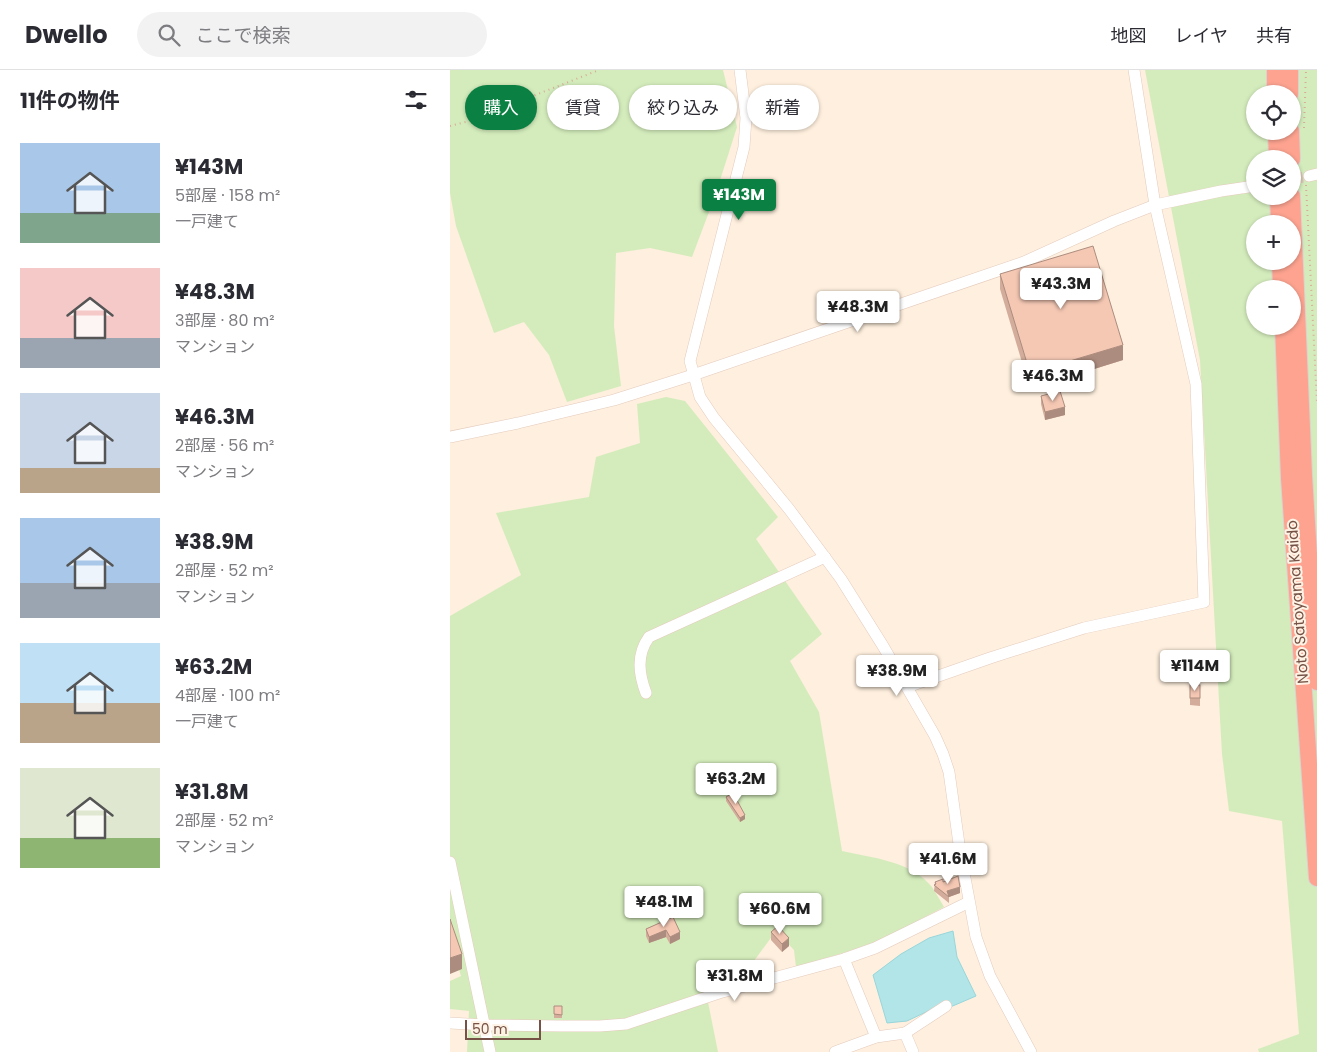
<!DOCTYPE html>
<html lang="ja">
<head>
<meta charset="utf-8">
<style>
	:root { --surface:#fff; --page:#f2f2f3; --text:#2b2b33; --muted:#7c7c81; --line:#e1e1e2; --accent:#0b8043 }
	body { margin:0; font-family:Poppins,"Noto Sans JP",sans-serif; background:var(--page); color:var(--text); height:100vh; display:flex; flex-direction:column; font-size:19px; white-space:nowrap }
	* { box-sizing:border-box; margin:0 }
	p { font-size:16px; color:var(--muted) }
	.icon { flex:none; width:28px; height:28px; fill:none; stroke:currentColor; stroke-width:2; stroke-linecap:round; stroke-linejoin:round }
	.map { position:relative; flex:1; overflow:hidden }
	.panel { display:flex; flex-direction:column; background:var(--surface); width:450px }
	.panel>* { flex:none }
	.guide { position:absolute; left:15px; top:15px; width:475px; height:45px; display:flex; gap:10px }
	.fabs { position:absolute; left:796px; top:15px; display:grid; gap:10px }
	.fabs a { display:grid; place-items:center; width:55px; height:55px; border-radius:50%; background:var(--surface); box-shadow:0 1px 4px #0004; font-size:25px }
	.scale { position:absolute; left:15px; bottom:12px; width:76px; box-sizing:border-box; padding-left:5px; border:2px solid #755245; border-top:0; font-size:14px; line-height:18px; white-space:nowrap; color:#755245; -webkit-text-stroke:4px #fff3e6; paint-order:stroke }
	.price { position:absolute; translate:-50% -42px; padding:0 11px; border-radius:5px; background:#fff; color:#222; font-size:16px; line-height:32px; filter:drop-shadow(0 1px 2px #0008) }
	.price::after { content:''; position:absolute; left:50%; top:30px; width:15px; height:11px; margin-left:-8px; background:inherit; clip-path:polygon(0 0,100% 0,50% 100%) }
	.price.on { background:var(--accent); color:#fff }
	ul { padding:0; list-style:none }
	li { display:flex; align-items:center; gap:15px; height:125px; padding:0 20px }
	li span { display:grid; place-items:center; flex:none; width:140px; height:100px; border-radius:0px; color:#555 }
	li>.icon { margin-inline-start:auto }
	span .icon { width:60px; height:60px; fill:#fffc; stroke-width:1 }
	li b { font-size:21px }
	h2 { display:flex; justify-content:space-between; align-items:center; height:60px; padding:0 20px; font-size:21px }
	.tag { padding:0 18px; border-radius:22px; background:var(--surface); box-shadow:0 1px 4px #0004; font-size:18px; line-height:45px }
	.tag.on { background:var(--accent); color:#fff }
	header { display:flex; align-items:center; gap:30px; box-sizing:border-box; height:70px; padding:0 25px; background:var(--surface); border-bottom:1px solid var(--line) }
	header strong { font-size:24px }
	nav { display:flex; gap:28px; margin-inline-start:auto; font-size:18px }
	.search { width:350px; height:45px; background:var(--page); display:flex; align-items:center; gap:12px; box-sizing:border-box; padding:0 18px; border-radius:28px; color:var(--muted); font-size:19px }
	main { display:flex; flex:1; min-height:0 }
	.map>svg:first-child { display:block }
	.green { fill:#d4ecbc; fill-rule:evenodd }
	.water { fill:#b2e5e8; stroke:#97d6db }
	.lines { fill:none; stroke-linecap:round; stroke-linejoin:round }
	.minor-tunnel { stroke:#dcc8b8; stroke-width:11; stroke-dasharray:11 5.5; stroke-linecap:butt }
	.minor-casing { stroke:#e4cbbd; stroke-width:12 }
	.highway-casing { stroke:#dbd2cf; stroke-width:18 }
	.path { stroke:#d9ab98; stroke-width:2; stroke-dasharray:1 4; stroke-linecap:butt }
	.minor { stroke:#fff; stroke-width:11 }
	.highway { stroke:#fda390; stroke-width:16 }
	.wall { fill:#d3ac9b }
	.shaded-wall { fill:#ac8c7e }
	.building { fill:#f5c8b4; stroke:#ac8c7e }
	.labels { text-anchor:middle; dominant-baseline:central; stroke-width:4; stroke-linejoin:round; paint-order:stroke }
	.street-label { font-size:15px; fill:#755245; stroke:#fff3e6 }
</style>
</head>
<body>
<header>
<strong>Dwello</strong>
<div class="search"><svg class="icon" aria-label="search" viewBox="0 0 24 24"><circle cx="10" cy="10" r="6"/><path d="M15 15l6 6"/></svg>ここで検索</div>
<nav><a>地図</a><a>レイヤ</a><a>共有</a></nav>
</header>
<main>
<section class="panel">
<h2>11件の物件<svg class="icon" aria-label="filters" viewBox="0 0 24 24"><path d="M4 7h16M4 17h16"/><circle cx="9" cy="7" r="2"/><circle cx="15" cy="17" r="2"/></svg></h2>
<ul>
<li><span style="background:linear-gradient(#a9c7e8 70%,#7fa58c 0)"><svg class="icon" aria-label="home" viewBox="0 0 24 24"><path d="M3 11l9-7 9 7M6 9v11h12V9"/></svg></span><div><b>¥143M</b><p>5部屋 · 158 m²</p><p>一戸建て</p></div></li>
<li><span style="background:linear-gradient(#f6c9c9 70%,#9aa5b1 0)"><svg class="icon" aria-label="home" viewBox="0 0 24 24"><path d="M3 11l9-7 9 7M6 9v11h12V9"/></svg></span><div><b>¥48.3M</b><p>3部屋 · 80 m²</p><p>マンション</p></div></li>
<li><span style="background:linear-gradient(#c9d6e8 75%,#b9a48a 0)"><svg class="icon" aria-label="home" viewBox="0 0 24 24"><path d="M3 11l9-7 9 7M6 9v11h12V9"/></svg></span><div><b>¥46.3M</b><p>2部屋 · 56 m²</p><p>マンション</p></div></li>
<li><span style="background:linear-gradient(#a9c7e8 65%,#9aa5b1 0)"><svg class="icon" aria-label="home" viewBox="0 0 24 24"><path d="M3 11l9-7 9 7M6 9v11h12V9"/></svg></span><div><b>¥38.9M</b><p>2部屋 · 52 m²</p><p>マンション</p></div></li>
<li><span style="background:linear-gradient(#bfe0f5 60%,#b9a48a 0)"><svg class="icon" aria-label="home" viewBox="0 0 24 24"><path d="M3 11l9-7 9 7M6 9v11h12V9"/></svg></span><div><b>¥63.2M</b><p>4部屋 · 100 m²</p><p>一戸建て</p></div></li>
<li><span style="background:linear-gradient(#dfe7d0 70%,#8fb573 0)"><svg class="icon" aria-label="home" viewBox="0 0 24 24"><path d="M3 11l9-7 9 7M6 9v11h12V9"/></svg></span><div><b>¥31.8M</b><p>2部屋 · 52 m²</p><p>マンション</p></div></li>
</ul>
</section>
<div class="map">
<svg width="867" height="982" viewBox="0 0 867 982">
	<rect width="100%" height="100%" fill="#feefde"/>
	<!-- green -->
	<g class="green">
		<path d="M0 0H273L287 57 265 126 242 187 200 178 166 183 164 256 171 316 117 332 99 285 74 252 44 263 6 156 0 123Z"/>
		<path d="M695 0H867V982H809L808 979 849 964 832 751 779 741 772 684 750 290ZM805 24H842V61H805ZM805 89H842V126H805ZM805 154H842V191H805ZM805 219H842V256H805Z"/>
		<path d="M216 327 235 331 328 447 306 469 372 564 340 591 369 642 392 781C423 788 461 791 482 817 486 823 490 830 494 837L423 874 346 897 344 880 326 861 298 899 255 917 268 982H17L19 941 0 939V911L11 906 0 870V546L71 505 46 443 139 427 146 387 190 373 187 334Z"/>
	</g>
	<!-- water -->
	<path class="water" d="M503 861 507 887 526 926 498 938 495 933 457 951 437 953 423 905 451 884 479 868Z"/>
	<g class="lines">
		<!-- minor-tunnel -->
		<path class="minor-tunnel" d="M842 109 859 106"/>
		<defs>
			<g id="minor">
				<path d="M290 0 296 48 294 77 240 291 250 327 264 348 339 439 391 509 433 576 485 666 493 684 499 702 510 781 526 867 540 906 581 982"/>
				<path d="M859 106 867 104"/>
				<path d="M0 367 68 353 164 330 243 305 574 192 664 151 705 135 771 121 805 116"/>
				<path d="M457 617 540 588 634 558 754 532 746 314 705 135 684 0"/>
				<path d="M196 623C189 604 186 585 199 567L375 487"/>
				<path d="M0 792 40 982"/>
				<path d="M394 889 426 967"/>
				<path d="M0 953 35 955 111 956H150L176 954 269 923 394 889 425 878 519 832"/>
				<path d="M455 963 496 936"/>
				<path d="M385 982 426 967 455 963 463 982"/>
			</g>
			<g id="highway">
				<path d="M825 0V24"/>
				<path d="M840 0V24"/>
				<path d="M826 61 827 89"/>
				<path d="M841 61 842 89"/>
				<path d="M828 126 829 154"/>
				<path d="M842 126 854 405 867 612"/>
				<path d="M830 191 831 219"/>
				<path d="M833 256 839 408 867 808"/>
			</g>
		</defs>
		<!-- minor casing -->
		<use href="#minor" class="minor-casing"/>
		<!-- highway casing -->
		<use href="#highway" class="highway-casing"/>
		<!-- path -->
		<g class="path">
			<path d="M0 56 19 51 149 0"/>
			<path d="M854 58 856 0"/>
			<path d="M856 115 867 333"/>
		</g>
		<!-- minor -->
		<use href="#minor" class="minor"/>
		<!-- highway -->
		<use href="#highway" class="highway"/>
	</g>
	<!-- wall -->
	<g class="wall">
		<path d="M550 204 673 290 580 319 550 219Z"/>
		<path d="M591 326 615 345 595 350 591 334Z"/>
		<path d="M740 615H750V636L740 635Z"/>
		<path d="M276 727 295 749 290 752 276 731Z"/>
		<path d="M485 812H493L510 823 499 827V833L484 821Z"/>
		<path d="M223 847 230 869 220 874 216 867 199 873 196 866V859Z"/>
		<path d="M321 862 339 876 332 882 321 870Z"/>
		<rect x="104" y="936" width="8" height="12"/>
	</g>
	<!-- shaded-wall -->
	<g class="shaded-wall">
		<path d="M673 275V290L580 319V303Z"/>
		<path d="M615 337V345L595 350V342Z"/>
		<path d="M295 745V749L290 752V748Z"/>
		<path d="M510 817V823L499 827 497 821Z"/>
		<path d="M216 860V867L199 873V867Z"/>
		<path d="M230 862V869L220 874V867Z"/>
		<path d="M339 868V876L332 882V874Z"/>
		<path d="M12 884V899L0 904V888Z"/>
	</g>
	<!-- building -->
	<g class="building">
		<path d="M643 176 673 275 580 303 550 204Z"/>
		<path d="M610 321 615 337 595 342 591 326Z"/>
		<rect x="740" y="615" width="10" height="13"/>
		<path d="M283 723 295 745 290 748 276 727Z"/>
		<path d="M508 806 510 817 497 821 499 827 484 815 486 814 485 812 493 809V812Z"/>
		<path d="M223 847 230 862 220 867 216 860 199 867 196 859Z"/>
		<path d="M0 849 12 884 0 888Z"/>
		<path d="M328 856 339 868 332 874 321 862Z"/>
		<path d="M104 936H112V945L104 944Z"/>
	</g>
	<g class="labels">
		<!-- street labels -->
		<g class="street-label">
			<text transform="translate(847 532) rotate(-94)">Noto Satoyama Kaido</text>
		</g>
	</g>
</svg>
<div class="fabs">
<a><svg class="icon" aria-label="locate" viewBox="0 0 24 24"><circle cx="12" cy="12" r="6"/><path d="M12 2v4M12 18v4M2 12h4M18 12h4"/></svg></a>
<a><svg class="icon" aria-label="layers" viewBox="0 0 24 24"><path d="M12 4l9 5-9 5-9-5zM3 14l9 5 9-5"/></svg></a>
<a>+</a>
<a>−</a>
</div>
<div class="scale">50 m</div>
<b class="price on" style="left:289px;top:151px">¥143M</b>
<b class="price" style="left:611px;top:240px">¥43.3M</b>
<b class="price" style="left:408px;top:263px">¥48.3M</b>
<b class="price" style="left:603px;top:332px">¥46.3M</b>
<b class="price" style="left:745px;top:622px">¥114M</b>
<b class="price" style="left:447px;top:627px">¥38.9M</b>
<b class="price" style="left:286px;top:735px">¥63.2M</b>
<b class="price" style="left:498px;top:815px">¥41.6M</b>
<b class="price" style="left:214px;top:858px">¥48.1M</b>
<b class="price" style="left:330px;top:865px">¥60.6M</b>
<b class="price" style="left:285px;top:932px">¥31.8M</b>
<div class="guide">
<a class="tag on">購入</a>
<a class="tag">賃貸</a>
<a class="tag">絞り込み</a>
<a class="tag">新着</a>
</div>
</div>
</main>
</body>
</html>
